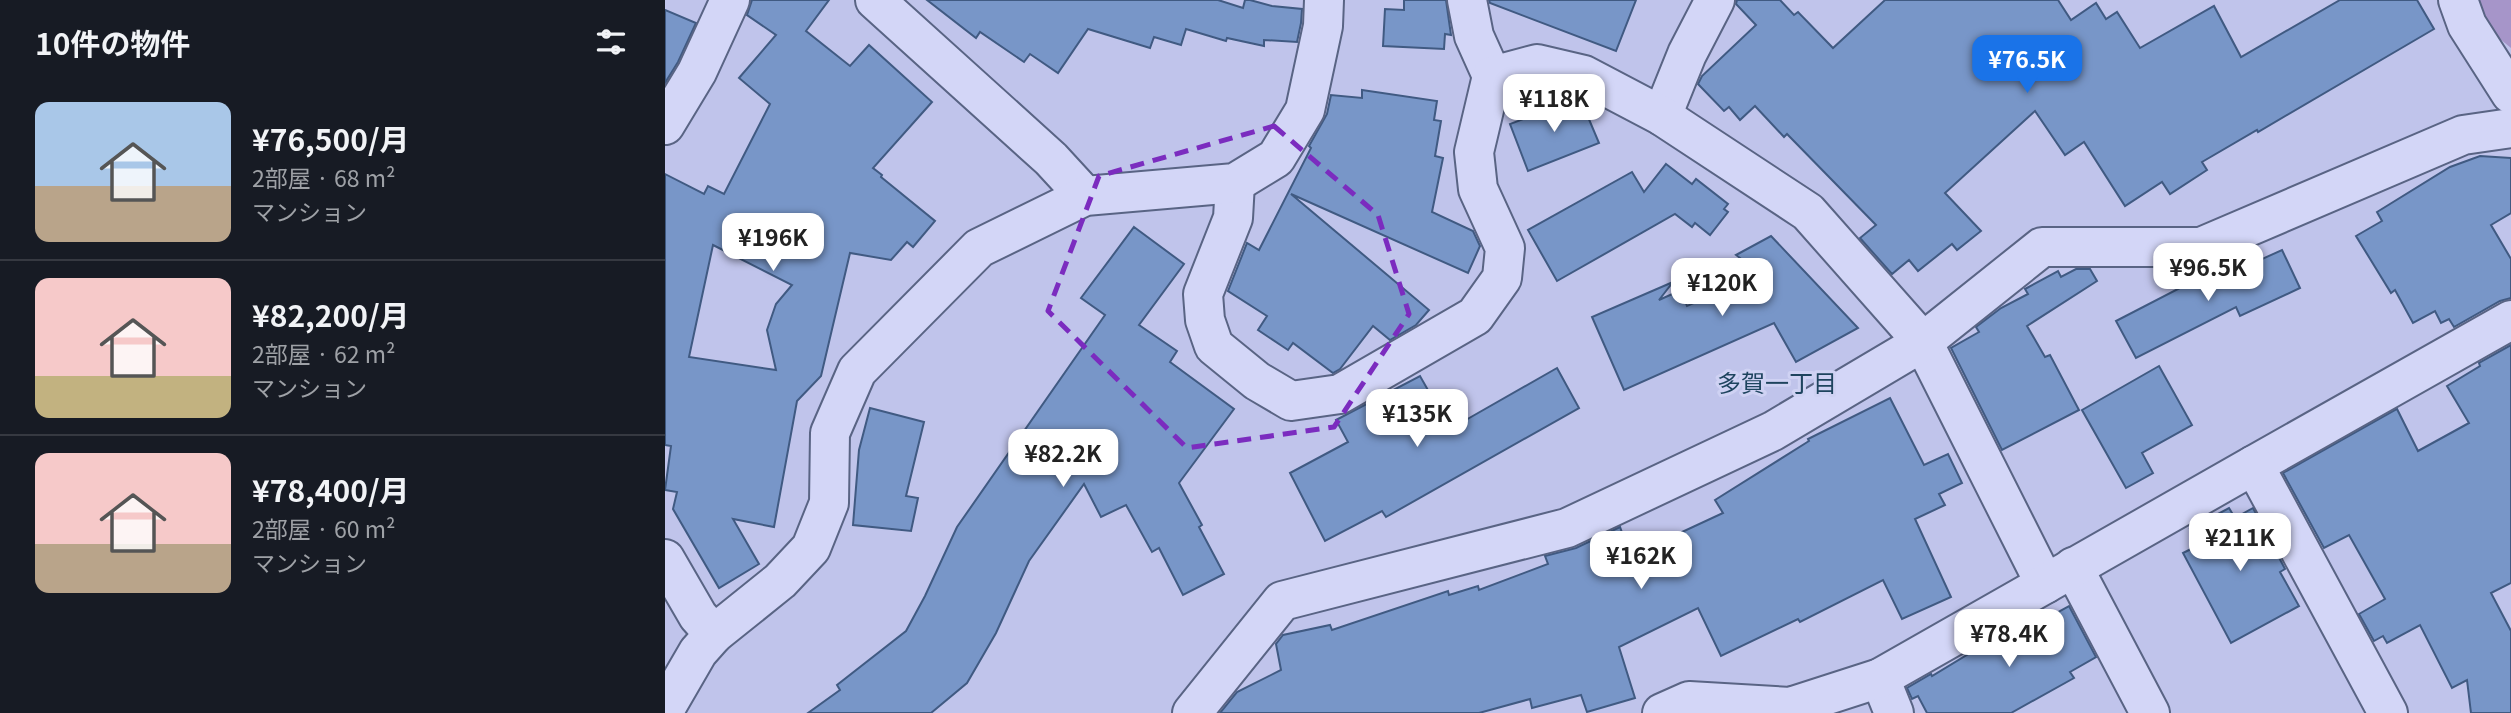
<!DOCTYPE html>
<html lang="ja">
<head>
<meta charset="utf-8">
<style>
	:root { --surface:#171b24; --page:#242831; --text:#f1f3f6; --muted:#9ea1a6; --line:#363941; --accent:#1a73e8 }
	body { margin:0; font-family:Georgia,"Noto Sans JP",serif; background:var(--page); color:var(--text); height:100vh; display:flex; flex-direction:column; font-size:26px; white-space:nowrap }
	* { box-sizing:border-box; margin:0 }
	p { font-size:23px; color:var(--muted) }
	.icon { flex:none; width:38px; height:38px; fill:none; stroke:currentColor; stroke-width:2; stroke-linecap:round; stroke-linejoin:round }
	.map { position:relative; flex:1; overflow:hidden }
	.drawer { display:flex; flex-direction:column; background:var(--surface); width:665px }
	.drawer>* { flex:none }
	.price { position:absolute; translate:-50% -60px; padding:0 16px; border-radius:14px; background:#fff; color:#222; font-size:23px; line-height:46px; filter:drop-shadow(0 2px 4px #0008) }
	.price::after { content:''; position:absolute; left:50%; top:42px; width:21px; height:16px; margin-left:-10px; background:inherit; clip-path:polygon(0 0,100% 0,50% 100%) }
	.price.on { background:var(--accent); color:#fff }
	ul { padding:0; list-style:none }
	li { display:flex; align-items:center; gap:21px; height:175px; padding:0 35px }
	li+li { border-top:2px solid var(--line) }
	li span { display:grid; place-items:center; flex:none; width:196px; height:140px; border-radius:14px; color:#555 }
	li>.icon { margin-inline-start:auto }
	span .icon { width:84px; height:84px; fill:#fffc; stroke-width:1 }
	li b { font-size:30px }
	h2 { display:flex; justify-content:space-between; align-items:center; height:84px; padding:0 35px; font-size:30px }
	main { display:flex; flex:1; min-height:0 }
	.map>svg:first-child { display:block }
	.green { fill:#a695c9 }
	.building { fill:#7896c8; stroke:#405a82; stroke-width:2; fill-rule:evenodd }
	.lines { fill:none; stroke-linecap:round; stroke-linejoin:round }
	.minor-casing { stroke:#596484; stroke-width:42 }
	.minor { stroke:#d3d6f7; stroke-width:38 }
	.marked { fill:none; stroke:#7b2cbf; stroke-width:5; stroke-dasharray:14 9; stroke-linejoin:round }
	.labels { text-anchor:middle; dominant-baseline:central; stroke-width:6; stroke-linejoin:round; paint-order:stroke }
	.neighbourhood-label { font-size:24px; fill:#1e445e; stroke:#cfd2f3 }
</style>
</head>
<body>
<main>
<section class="drawer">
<h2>10件の物件<svg class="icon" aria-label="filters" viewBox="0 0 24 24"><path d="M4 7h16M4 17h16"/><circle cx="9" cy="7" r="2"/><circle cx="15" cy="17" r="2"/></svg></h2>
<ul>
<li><span style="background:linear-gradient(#a9c7e8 60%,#b9a48a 0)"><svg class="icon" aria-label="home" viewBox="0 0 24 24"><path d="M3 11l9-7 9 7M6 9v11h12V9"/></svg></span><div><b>¥76,500/月</b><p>2部屋 · 68 m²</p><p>マンション</p></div></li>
<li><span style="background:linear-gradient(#f6c9c9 70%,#c2b280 0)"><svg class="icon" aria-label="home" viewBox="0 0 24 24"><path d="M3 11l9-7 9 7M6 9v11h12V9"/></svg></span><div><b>¥82,200/月</b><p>2部屋 · 62 m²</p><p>マンション</p></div></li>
<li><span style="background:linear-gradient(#f6c9c9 65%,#b9a48a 0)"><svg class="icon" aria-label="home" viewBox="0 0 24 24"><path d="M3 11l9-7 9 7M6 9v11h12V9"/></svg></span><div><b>¥78,400/月</b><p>2部屋 · 60 m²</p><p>マンション</p></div></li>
</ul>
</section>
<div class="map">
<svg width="1846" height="713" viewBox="0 0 1846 713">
	<rect width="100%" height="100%" fill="#c0c4eb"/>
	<!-- green -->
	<path class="green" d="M1807 0H1846V48L1811 19Z"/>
	<!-- building -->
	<g class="building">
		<path d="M87 0H164L141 31 185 66 204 45 267 102 208 168 217 175 216 177 270 221 248 247 242 242 226 260 185 253 156 376 132 401 109 527 68 519 94 564 54 588 8 509 12 492 0 490 6 446 0 445V174L39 194 43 186 59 194 105 104 74 78 111 35 82 15ZM48 245 127 285 111 304 102 330 111 370 24 357Z"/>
		<path d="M262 0H553L578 8 580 0H585L607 6 637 9 636 23 632 42 599 40V46L562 38 561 41 521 29 516 45 489 37 485 48 423 29 393 73 365 54 359 62 315 32 311 38Z"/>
		<path d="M739 0H781L786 35 780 34 779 49 718 46 720 9 739 10Z"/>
		<path d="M824 0H971L951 51 825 3Z"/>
		<path d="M1072 0H1115L1129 15 1133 12 1168 48 1220 0H1393L1406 20 1431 3 1441 19 1452 12 1475 48 1549 6 1576 57 1675 0H1752L1769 29 1593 132 1592 130 1537 162 1542 170 1505 194 1497 182 1460 206 1419 142 1400 155 1370 111 1280 193 1316 231 1292 250 1287 244 1253 271 1244 260 1227 274 1195 238 1211 225 1122 134 1119 137 1090 106 1075 120 1064 107 1059 111 1033 84 1037 76 1091 25 1071 4Z"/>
		<path d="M0 10 31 23 13 62 0 83Z"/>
		<path d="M697 90 772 101 769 120 776 121 770 156 778 158 767 212 808 231 815 246 803 273 626 194 764 310 751 325 725 340 708 326 675 369 668 373 628 343 623 350 593 330 602 316 563 291 582 243 594 250 646 148 644 146 662 114 666 95 697 98Z"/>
		<path d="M915 98 934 143 863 171 845 124Z"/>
		<path d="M1815 156 1846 158V213L1826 225 1846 259V298L1835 301 1789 327 1784 319 1776 323 1770 311 1748 323 1730 290 1726 293 1691 236 1717 221 1712 212 1785 167Z"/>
		<path d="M1001 164 1027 184 1031 179 1063 204 1059 209 1063 212 1045 235 1030 223 1027 227 1010 214 892 281 863 230 967 172 979 192Z"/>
		<path d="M469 227 519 264 474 325 512 351 505 362 569 409 514 483 537 525 534 527 559 574 518 595 494 548 487 552 461 505 436 517 419 484 364 561 331 633 302 683 266 713H143L175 690 172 685 241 631 260 596 292 527 440 315 416 298Z"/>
		<path d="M1106 236 1193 328 1131 362 1109 323 959 390 927 317 1008 282 994 300 1016 290 1022 306 1096 274 1071 255Z"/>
		<path d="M1617 250 1635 288 1575 316 1571 307 1471 358 1451 321 1536 277 1538 280 1549 275 1551 280Z"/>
		<path d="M1411 269H1425L1432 281 1362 326 1380 357 1385 355 1414 410 1337 450 1286 348 1314 332 1311 327 1336 308 1363 294 1360 289 1393 271 1396 277Z"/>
		<path d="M1846 345V583L1826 593 1846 631V713H1806L1802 680 1787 688 1755 625 1722 643 1718 636 1709 641 1694 614 1720 599 1684 535 1659 548 1618 473 1732 409 1753 451 1804 423 1782 386 1815 366 1814 363Z"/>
		<path d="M1494 366 1527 425 1477 453 1488 473 1461 488 1417 410Z"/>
		<path d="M892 368 914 408 721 517 717 511 660 541 625 473 683 442 671 420 755 376 785 429Z"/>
		<path d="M1225 398 1259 465 1283 454 1297 483 1274 494 1280 505 1250 519 1286 597 1237 619 1218 580 1135 622 1133 619 1056 656 1033 608 954 647 970 698 922 712 916 695 867 708 865 699 814 713H555L572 692 616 670 611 644 618 635 665 625 667 630 783 591 784 595 813 586 814 590 883 564 880 556 911 548 955 527 969 567 1022 541 1017 532 1058 513 1050 500 1144 441 1143 439Z"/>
		<path d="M205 408 259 422 241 496 253 498 246 531 188 525 194 450Z"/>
		<path d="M1564 508 1570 518 1588 508 1620 569 1615 572 1634 606 1566 643 1518 553 1534 545 1525 529Z"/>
		<path d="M1404 606 1431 657 1405 672 1409 678 1346 713H1262L1253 696 1247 699 1242 688 1266 674 1267 676 1353 624 1357 632Z"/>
	</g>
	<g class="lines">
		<defs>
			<g id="minor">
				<path d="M210 0 386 159 420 196"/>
				<path d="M802 0 809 36 827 76"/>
				<path d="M1793 0 1802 25 1846 94"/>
				<path d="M997 116 1022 54 1050 0"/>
				<path d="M0 125 32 72 65 0"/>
				<path d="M570 183 568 218 538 294 540 320 549 346 592 381 626 401 675 394 810 316 837 278 840 248 813 189 809 152 827 76 872 64 919 75 997 116 1143 212 1258 342 1380 584"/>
				<path d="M1589 465 1846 320"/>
				<path d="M0 559 33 616 49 634"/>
				<path d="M1408 567 1485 713"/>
				<path d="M1215 678 1229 713"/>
				<path d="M0 709 33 652 49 634 115 581 146 548 164 503 165 433 192 371 314 248 420 196 570 183 611 158 640 110 658 26 659 0"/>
				<path d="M527 713 617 601 902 528 1108 431 1258 342 1377 247H1536L1798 135 1846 128"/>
				<path d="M997 713 1024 701 1125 707 1215 678 1589 465 1723 713"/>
			</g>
		</defs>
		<!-- minor casing -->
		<use href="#minor" class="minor-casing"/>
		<!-- minor -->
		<use href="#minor" class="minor"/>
	</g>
	<!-- marked area -->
	<path class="marked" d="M609 126 713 215 744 314 669 427 522 448 383 311 434 176Z"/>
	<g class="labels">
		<!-- neighbourhood labels -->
		<g class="neighbourhood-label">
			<text x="1112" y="381">多賀一丁目</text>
		</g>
	</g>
</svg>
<b class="price on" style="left:1362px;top:95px">¥76.5K</b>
<b class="price" style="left:889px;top:134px">¥118K</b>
<b class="price" style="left:108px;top:273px">¥196K</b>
<b class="price" style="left:1543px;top:303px">¥96.5K</b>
<b class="price" style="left:1057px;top:318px">¥120K</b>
<b class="price" style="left:752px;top:449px">¥135K</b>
<b class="price" style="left:398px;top:489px">¥82.2K</b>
<b class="price" style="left:1575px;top:573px">¥211K</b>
<b class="price" style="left:976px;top:591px">¥162K</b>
<b class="price" style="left:1344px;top:669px">¥78.4K</b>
</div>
</main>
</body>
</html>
